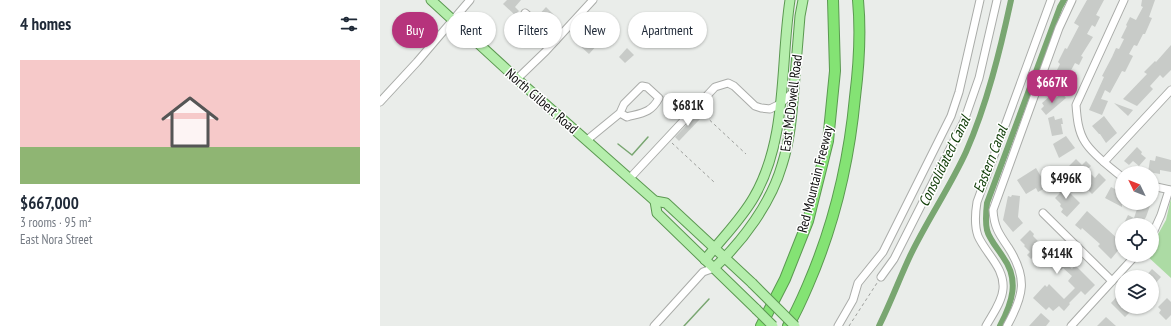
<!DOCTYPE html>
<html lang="en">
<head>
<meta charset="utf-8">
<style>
	:root { --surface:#fff; --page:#f2f2f3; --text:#1f2937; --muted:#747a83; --accent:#b6337c }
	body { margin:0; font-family:"PT Sans Narrow",sans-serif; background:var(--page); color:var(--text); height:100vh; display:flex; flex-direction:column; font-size:15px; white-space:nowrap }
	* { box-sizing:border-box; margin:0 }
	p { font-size:13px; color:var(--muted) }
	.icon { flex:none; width:22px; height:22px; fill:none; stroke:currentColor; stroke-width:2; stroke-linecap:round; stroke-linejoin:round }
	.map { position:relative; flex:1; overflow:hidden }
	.sheet { display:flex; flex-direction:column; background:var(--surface); width:380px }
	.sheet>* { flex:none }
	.banner { position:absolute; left:12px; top:12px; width:380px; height:36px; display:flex; gap:8px }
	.needle { width:26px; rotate:313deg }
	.tools { position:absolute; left:735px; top:166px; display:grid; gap:8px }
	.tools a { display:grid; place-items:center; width:44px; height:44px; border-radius:50%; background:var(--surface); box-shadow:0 1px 3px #0004; font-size:20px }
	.price { position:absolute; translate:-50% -34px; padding:0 9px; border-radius:8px; background:#fff; color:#222; font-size:13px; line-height:26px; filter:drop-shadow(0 1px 2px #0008) }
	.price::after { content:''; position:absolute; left:50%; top:24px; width:12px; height:9px; margin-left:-6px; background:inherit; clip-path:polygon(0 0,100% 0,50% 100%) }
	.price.selected { background:var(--accent); color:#fff }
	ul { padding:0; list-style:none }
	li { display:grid; align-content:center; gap:8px; height:212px; padding:0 20px }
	li span { display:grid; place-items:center; height:124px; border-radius:0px; color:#555 }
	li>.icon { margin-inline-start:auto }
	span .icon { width:72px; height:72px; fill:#fffc; stroke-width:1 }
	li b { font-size:17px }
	h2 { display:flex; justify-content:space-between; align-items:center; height:48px; padding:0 20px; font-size:17px }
	.chip { padding:0 14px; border-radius:18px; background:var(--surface); box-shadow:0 1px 3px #0004; font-size:14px; line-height:36px }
	.chip.selected { background:var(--accent); color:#fff }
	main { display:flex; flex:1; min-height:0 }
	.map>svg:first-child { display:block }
	.green { fill:#acdba4 }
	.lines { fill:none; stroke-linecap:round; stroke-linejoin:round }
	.stream { stroke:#79a671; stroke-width:1.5 }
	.canal { stroke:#79a671; stroke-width:6 }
	.building { fill:#c8cbc8 }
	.minor-casing { stroke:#aaaca9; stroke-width:9 }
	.major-casing { stroke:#5b9951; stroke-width:11 }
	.highway-casing { stroke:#5b9951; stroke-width:12 }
	.path { stroke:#9c9e9b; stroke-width:1; stroke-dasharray:3 3; stroke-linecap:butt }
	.minor { stroke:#fff; stroke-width:7 }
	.major { stroke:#b5eeac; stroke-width:9 }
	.highway { stroke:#84e374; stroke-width:10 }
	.major-bridge-casing { stroke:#5b9951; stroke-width:11; stroke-linecap:butt }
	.major-bridge { stroke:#b5eeac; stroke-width:9 }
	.labels { text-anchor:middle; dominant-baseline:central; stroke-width:3; stroke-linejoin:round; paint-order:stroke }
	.street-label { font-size:14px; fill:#10100f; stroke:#fff }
	.water-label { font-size:15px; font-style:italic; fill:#0e3c05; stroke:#fff }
</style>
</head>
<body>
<main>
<section class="sheet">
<h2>4 homes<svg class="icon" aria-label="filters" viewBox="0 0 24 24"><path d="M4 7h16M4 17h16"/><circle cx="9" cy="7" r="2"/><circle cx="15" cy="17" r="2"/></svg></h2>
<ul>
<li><span style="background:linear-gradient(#f6c9c9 70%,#8fb573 0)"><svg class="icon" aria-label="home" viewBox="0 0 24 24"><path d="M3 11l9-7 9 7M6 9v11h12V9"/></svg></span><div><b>$667,000</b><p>3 rooms · 95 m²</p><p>East Nora Street</p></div></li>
</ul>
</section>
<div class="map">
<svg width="791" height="326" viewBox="0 0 791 326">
	<rect width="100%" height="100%" fill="#eaedea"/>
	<!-- green -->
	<path class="green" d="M791 198V278L766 255H772V245L786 220Z"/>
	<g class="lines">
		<!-- stream -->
		<g class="stream">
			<path d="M238 144 252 155 268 137"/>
			<path d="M304 326 329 299"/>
		</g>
		<!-- canal -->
		<g class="canal">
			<path d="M499 326C511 302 520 277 531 254 548 219 570 187 586 152 607 104 620 51 631 0"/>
			<path d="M620 326C632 303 640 280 623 257 618 249 609 239 607 230 605 221 606 212 607 203L680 7 684 0"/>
		</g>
	</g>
	<!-- building -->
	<g class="building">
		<path d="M127 0H141L135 7 139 11 135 15 123 4Z"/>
		<path d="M707 0H724L716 15 720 17 715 27 712 25 707 34 713 37 701 56 703 57 699 65 695 63 689 74 694 76 690 85 688 84 685 91 670 84 680 64 678 62 685 48 687 49 699 26 694 23Z"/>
		<path d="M762 0H775L769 17 772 18 765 34H763L757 46 754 45 749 54 753 56 745 72 742 71 730 93 725 90 721 99 728 101 722 115 709 110 724 77 722 76 732 57 736 48 739 49 744 39 741 38 747 26 746 25 750 17 756 20 763 7 761 6Z"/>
		<path d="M166 7 175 16 166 25 157 17Z"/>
		<path d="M220 25 227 32V34L209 54 199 45Z"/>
		<path d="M18 30 26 38 22 42 14 35Z"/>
		<path d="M791 45V70L783 78 780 75 770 86 773 89 757 106 743 99 767 74 764 72 775 61 776 62Z"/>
		<path d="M247 48 254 55 245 63 239 57Z"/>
		<path d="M682 93 686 98 666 115 661 109 664 106 662 103 669 97 672 101Z"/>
		<path d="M734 103 753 110 748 116Z"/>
		<path d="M318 113 322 117 299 141 295 137Z"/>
		<path d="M674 116 675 120 682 118 683 124H681L683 134 672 136 668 118Z"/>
		<path d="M724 116 737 133 726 143 720 134H719L712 126Z"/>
		<path d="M686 136 695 148 679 158 673 144Z"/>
		<path d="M757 147 762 152 761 154 766 158 759 166 753 161 749 165 744 161Z"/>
		<path d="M776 156 791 160V172L780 170V174L768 172 770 160 775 161Z"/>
		<path d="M696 159 702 165 706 161 711 166 707 170 715 178 719 173 726 180 712 194 704 186 708 183 689 166Z"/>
		<path d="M656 168 667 187 658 192 656 188 646 194 637 180Z"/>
		<path d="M674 170 679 174 675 182 669 178Z"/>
		<path d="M685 182 689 185 686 189 700 203 687 217 681 212 683 209 680 206 681 204 675 198 680 193 676 189Z"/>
		<path d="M742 186V207L725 198 731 187 739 191Z"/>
		<path d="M632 195 640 196 638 217 643 223 633 232 623 220 628 196 631 197Z"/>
		<path d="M759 203H771L766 217 761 225H743L748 215 754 218Z"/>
		<path d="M707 211 738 239 735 242 741 247 731 259 718 246 720 244 702 228 701 230 695 225Z"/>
		<path d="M650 230 654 234 653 236 666 249 673 243 688 257 684 262 692 269 695 265 715 285 705 295 701 291 689 303 690 304 684 311 679 306 673 311 669 307 666 310 653 298 665 285 667 287 669 284 684 299 695 288 688 281 692 276 683 268 681 270 667 257 666 258 659 251 651 259 647 255 650 252 644 246 645 245 640 240Z"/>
		<path d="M772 269 781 277 772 287V277H765Z"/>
		<path d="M742 291V307H749L752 310 745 317 731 303Z"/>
		<path d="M787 298 791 302V315L786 320 779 313 781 310 778 307Z"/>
		<path d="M661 313 670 321 666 326H649Z"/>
		<path d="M726 317 736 326H717Z"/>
	</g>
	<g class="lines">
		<defs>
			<g id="minor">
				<path d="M145 13 176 40"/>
				<path d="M137 79 166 51 213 0"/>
				<path d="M0 102 37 62 90 0"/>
				<path d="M207 140 240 113 244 104 262 86 267 87 279 98C271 113 262 113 247 117L240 113"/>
				<path d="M724 162 791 90"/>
				<path d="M742 177C731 168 713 155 705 142 698 131 697 118 696 105L744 0"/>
				<path d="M250 178 335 87 348 83 354 86 375 106 381 108 390 109 400 104 413 92"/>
				<path d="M772 186 791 190"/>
				<path d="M663 213 732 281"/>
				<path d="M772 235 781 215 789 190"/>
				<path d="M501 277 514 259 584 121 599 78 617 0"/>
				<path d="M274 326 323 272 334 268"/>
				<path d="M458 326 473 300 478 283 503 252 571 116 579 92 600 0"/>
				<path d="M606 326C612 315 622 302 623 289 625 268 606 254 598 236 594 225 595 214 597 202L671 0"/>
				<path d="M627 326C644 295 648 278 628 247 619 234 614 227 613 210L679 28 692 0"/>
				<path d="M691 326 756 255"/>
			</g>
			<g id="major">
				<path d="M51 0 137 79 275 201 286 203 372 283"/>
				<path d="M275 201 277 213 376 309"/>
				<path d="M325 260C341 239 361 220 374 197 408 138 400 65 410 0"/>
				<path d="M334 268C363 241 391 203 402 165 410 140 412 115 414 89 416 65 418 41 420 16L423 0"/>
			</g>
			<g id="highway">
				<path d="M381 326 405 279 428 221 448 141 455 71 453 0"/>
				<path d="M408 326C416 313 422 299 428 285 454 225 469 162 475 97 479 65 481 32 478 0"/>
			</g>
		</defs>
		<!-- minor casing -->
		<use href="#minor" class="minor-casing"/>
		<!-- major casing -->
		<use href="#major" class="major-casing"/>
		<!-- highway casing -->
		<use href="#highway" class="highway-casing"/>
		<!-- path -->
		<g class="path">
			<path d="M321 112 366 154"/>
			<path d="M292 143 334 182"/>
			<path d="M469 326 497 283"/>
		</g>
		<!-- minor -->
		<use href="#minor" class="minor"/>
		<!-- major -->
		<use href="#major" class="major"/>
		<!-- highway -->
		<use href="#highway" class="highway"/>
		<defs>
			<g id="major-bridge">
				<path d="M372 283 415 326"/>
				<path d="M376 309 393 326"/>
			</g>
		</defs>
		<!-- major-bridge casing -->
		<use href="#major-bridge" class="major-bridge-casing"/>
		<!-- major-bridge -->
		<use href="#major-bridge" class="major-bridge"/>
	</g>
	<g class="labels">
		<!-- street labels -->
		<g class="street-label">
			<text transform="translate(162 101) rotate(41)">North Gilbert Road</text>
			<text transform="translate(411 103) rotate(-83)">East McDowell Road</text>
			<text transform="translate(435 179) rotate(-76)">Red Mountain Freeway</text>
		</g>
		<!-- water labels -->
		<g class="water-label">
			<text transform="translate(610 159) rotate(-69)">Eastern Canal</text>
			<text transform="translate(564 161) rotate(-64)">Consolidated Canal</text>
		</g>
	</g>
</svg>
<div class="tools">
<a><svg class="needle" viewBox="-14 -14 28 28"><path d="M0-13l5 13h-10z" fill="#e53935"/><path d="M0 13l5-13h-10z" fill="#747a83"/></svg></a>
<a><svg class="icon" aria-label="locate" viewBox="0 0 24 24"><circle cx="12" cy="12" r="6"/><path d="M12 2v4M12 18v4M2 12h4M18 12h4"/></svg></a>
<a><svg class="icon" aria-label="layers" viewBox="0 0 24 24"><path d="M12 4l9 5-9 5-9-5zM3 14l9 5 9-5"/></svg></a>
</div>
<b class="price selected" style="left:672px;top:104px">$667K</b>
<b class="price" style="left:308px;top:127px">$681K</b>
<b class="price" style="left:686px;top:200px">$496K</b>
<b class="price" style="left:677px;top:275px">$414K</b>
<div class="banner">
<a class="chip selected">Buy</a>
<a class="chip">Rent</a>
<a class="chip">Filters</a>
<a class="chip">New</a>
<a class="chip">Apartment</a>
</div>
</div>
</main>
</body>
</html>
